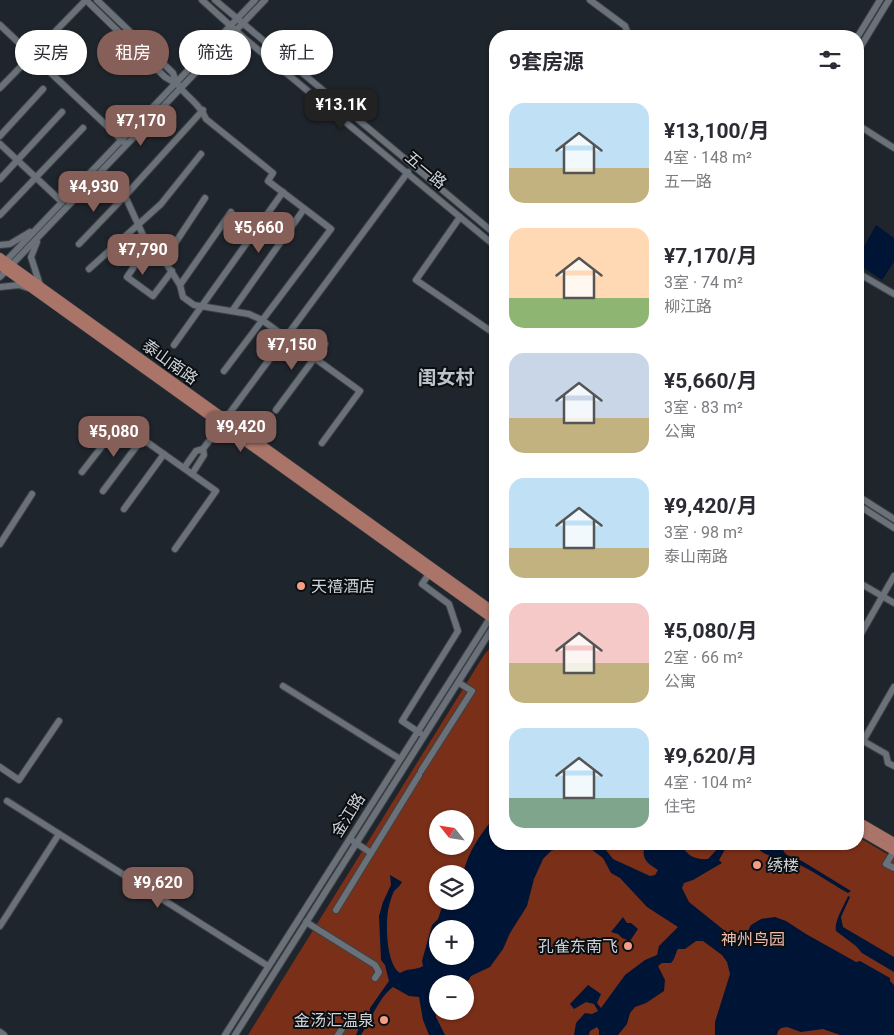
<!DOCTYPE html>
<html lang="zh">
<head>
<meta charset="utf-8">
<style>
	:root { --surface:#fff; --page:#f2f2f3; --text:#2b2b33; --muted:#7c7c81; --accent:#855f58 }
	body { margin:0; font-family:Roboto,"Noto Sans SC",sans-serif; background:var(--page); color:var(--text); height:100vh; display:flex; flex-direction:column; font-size:19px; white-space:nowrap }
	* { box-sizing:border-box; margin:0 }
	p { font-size:16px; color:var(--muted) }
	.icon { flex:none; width:28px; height:28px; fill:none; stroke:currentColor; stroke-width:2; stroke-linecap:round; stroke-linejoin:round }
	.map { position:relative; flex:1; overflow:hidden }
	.panel { position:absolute; left:489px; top:30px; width:375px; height:820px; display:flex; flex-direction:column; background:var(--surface); border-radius:20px; box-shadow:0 1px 4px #0004 }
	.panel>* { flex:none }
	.banner { position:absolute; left:15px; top:30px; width:399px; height:45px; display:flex; gap:10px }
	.needle { width:32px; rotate:300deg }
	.controls { position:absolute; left:429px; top:810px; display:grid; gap:10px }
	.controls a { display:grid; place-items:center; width:45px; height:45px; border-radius:50%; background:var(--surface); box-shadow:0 1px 4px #0004; font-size:25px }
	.price { position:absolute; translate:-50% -42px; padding:0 11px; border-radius:10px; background:var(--accent); color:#fff; font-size:16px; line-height:32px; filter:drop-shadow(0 1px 2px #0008) }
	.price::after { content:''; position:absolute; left:50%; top:30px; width:15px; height:11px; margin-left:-8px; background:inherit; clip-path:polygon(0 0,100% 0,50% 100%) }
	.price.active { background:#222; color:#fff }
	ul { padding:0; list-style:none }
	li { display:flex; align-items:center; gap:15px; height:125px; padding:0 20px }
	li span { display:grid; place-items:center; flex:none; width:140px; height:100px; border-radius:15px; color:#555 }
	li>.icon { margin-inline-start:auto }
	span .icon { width:60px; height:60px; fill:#fffc; stroke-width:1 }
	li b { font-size:21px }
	h2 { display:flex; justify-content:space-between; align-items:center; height:60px; padding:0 20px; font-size:21px }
	.chip { padding:0 18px; border-radius:22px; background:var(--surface); box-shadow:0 1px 4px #0004; font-size:18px; line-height:45px }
	.chip.active { background:var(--accent); color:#fff }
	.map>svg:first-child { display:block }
	.green { fill:#7a2f19; fill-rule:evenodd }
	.water { fill:#001435; fill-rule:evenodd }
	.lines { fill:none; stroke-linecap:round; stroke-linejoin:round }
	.minor-casing { stroke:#3c4147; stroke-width:8 }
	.major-casing { stroke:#3c4147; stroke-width:9 }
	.minor { stroke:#6a7179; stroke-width:6 }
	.major { stroke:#aa7568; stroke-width:8 }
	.poi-dot { fill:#f49e86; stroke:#0b0e11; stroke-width:2 }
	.labels { text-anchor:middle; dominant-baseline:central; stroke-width:4; stroke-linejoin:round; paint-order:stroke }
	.street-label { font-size:16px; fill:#cfd3d8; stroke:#0b0e11 }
	.poi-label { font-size:16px; fill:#cfd3d8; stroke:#0b0e11; text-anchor:start }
	.park-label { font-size:16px; fill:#f0beb0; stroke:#0b0e11 }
	.quarter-label { font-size:19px; font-weight:bold; fill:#bbc3cc; stroke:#0b0e11 }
</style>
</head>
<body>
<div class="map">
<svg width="894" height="1035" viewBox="0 0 894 1035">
	<rect width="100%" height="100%" fill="#1f252c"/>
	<!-- green -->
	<path class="green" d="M495 642V844H858V837L894 858V1035H248L484 655ZM438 819H465V846H438ZM438 874H465V901H438ZM438 929H465V956H438ZM438 984H465V1011H438Z"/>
	<!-- water -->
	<g class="water">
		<path d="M876 225 894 238V262L882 280 858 264V257Z"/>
		<path d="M495 816V844H581L563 847 551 851 543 859 534 879 527 906 510 933 503 949 490 967 471 976 465 986V984H438L437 1009 436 1011V1017L445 1035H429L423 1020 419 997 409 996 393 987C379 997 371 1020 361 1035H356L359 1028 368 1019 370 1008 389 981 385 965 381 960 379 916 383 902 391 885 390 875 402 882C400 886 397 888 394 891 392 895 390 902 389 906 385 921 386 965 400 973 410 967 415 971 423 966L422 961 432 925 438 919 444 901H465V874H463C468 851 481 834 495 816ZM438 929H465V956H438Z"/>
		<path d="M584 844H601L613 859 650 876 655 875 658 870C646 863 640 857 646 844H682C686 856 696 860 708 859L722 844H728L719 860 722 863 693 880 684 883 682 888 689 902 735 939 746 934 751 925 761 919 775 917 786 921 806 934 856 962 860 961 890 978V981L894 985V1035H840L823 1029 801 1032 787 1027 781 1028 778 1031 777 1035H715V1022L730 974 727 962 722 955 703 941H696L685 949H678C675 954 675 959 671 963H662L658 966 665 980 664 991 646 1003 635 1007 630 1013 627 1024 618 1035H599V1030L597 1027 590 1031 589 1035H574L576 1023 585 1013 592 1014 598 1011 594 1004 586 1002 574 1009 570 1004 588 985 601 994 597 1003 601 1008 625 975 645 960 657 955 659 946 678 927 647 907 620 878 611 873 603 858Z"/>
		<path d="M755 844H781L784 852 787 855 802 861 851 891 848 893C830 883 805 865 785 859 774 856 761 856 755 844Z"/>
		<path d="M848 896 850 897 841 917 843 927 894 957V972L862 953 856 946 836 931C834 921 844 906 848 896Z"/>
		<path d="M623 917 627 923H631L638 929 630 941 622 938 618 934 611 932Z"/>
	</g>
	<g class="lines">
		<defs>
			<g id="minor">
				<path d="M97 0 173 73C178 94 198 99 206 119L273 173 268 181 331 229 224 371"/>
				<path d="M202 0 244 38 495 246"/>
				<path d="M215 0 495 234"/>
				<path d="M590 0 625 26 629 36"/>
				<path d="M0 25 125 143"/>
				<path d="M858 36 880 0"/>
				<path d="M858 51 889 0"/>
				<path d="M0 88 86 0 165 77 175 83"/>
				<path d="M858 125 894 148"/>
				<path d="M0 136 43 89"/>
				<path d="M0 144 62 202"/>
				<path d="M0 179 62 112"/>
				<path d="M231 212 180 285 183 297 194 305 249 314 262 320 360 391 322 443"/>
				<path d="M0 215 83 128"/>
				<path d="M460 217 416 280 495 334"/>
				<path d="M37 242 31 257 40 285"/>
				<path d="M79 244 125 196"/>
				<path d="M0 245 10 244 30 232"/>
				<path d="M148 246 127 277 153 296 172 271"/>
				<path d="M164 260 205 198"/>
				<path d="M4 263 255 0"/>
				<path d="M89 269 161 204 201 154"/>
				<path d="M858 273 894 294"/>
				<path d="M0 277 265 0"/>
				<path d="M180 285 164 260 148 246 125 196 203 110"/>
				<path d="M0 287 19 285 28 288"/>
				<path d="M232 311 304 209"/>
				<path d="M174 345 283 192"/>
				<path d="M276 410 325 344"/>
				<path d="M226 418 408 172"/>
				<path d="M184 468 196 451 203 449 221 425"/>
				<path d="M82 472 120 423 216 491 175 549"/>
				<path d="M192 474 204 455 203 449"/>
				<path d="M103 491 142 439"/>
				<path d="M858 496 894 519"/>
				<path d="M858 505 894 528"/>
				<path d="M124 509 164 454"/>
				<path d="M0 544 32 494"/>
				<path d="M858 582 894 603"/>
				<path d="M858 639 894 576"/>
				<path d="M283 686 400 759"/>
				<path d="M420 733 402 721 458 631 449 604 422 584 429 574"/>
				<path d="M858 738 886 754 888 763 894 766"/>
				<path d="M863 741 894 687"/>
				<path d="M0 767 19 780 59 721"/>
				<path d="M421 771 472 691 459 683"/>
				<path d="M7 801 268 966"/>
				<path d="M353 841 371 853"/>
				<path d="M894 851 886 864 894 868"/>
				<path d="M336 910 419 775"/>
				<path d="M306 922 375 965 379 972 375 978"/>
				<path d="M0 926 59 834"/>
				<path d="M0 1032 4 1035"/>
				<path d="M225 1035 492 615"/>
				<path d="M235 1035 495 624"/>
				<path d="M338 1035 342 1029"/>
			</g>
			<g id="major">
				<path d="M0 257 495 612"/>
				<path d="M0 266 495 621"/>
				<path d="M858 821 894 842"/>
				<path d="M858 830 894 851"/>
			</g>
		</defs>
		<!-- minor casing -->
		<use href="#minor" class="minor-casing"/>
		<!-- major casing -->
		<use href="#major" class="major-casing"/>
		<!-- minor -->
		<use href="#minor" class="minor"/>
		<!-- major -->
		<use href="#major" class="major"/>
	</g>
	<!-- markers -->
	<g class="poi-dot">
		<circle cx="301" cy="586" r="5"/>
		<circle cx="757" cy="865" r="5"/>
		<circle cx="628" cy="946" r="5"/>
		<circle cx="384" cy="1020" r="5"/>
	</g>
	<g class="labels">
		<!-- street labels -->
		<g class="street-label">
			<text transform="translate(426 170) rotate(40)">五一路</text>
			<text transform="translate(170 362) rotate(36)">泰山南路</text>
			<text transform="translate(348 815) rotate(-58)">金江路</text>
		</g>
		<!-- poi labels -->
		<g class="poi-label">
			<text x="311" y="586">天禧酒店</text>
			<text x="767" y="865">绣楼</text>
			<text x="618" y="946" text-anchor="end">孔雀东南飞</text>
			<text x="374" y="1020" text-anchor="end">金汤汇温泉</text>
		</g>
		<!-- park labels -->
		<g class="park-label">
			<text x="753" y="939">神州鸟园</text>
		</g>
		<!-- quarter labels -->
		<g class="quarter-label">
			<text x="446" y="377">闺女村</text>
		</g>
	</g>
</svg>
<div class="controls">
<a><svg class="needle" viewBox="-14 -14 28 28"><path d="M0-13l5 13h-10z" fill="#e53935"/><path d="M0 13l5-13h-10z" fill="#7c7c81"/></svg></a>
<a><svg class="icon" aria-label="layers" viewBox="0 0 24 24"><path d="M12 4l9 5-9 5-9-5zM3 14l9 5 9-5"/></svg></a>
<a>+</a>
<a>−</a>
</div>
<b class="price active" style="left:341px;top:131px">¥13.1K</b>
<b class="price" style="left:141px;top:147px">¥7,170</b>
<b class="price" style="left:94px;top:213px">¥4,930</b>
<b class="price" style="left:259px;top:254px">¥5,660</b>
<b class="price" style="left:143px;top:276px">¥7,790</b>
<b class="price" style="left:292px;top:371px">¥7,150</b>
<b class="price" style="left:241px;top:453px">¥9,420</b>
<b class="price" style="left:114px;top:458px">¥5,080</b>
<b class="price" style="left:158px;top:909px">¥9,620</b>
<div class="banner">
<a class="chip">买房</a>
<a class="chip active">租房</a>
<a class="chip">筛选</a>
<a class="chip">新上</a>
</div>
<section class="panel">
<h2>9套房源<svg class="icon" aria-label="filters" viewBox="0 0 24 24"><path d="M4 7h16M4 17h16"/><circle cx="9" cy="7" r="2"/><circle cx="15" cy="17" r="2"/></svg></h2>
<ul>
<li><span style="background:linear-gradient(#bfe0f5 65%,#c2b280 0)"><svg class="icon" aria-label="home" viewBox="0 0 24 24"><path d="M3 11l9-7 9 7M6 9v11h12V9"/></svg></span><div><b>¥13,100/月</b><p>4室 · 148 m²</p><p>五一路</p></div></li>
<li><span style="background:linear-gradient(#ffd9b3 70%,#8fb573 0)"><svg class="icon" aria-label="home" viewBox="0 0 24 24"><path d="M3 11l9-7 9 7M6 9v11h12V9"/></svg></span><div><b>¥7,170/月</b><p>3室 · 74 m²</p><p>柳江路</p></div></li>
<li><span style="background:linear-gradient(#c9d6e8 65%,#c2b280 0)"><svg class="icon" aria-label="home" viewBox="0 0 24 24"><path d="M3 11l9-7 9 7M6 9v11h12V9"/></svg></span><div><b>¥5,660/月</b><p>3室 · 83 m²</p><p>公寓</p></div></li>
<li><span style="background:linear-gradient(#bfe0f5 70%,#c2b280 0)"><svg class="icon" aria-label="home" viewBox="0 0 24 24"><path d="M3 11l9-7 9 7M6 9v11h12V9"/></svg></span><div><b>¥9,420/月</b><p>3室 · 98 m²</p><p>泰山南路</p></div></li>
<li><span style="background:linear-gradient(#f6c9c9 60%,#c2b280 0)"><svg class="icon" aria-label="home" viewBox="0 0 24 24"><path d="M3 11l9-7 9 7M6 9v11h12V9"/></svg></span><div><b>¥5,080/月</b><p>2室 · 66 m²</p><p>公寓</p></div></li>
<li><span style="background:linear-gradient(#bfe0f5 70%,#7fa58c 0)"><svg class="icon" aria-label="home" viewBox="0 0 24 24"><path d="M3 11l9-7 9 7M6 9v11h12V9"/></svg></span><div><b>¥9,620/月</b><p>4室 · 104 m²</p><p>住宅</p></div></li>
</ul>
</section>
</div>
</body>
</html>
